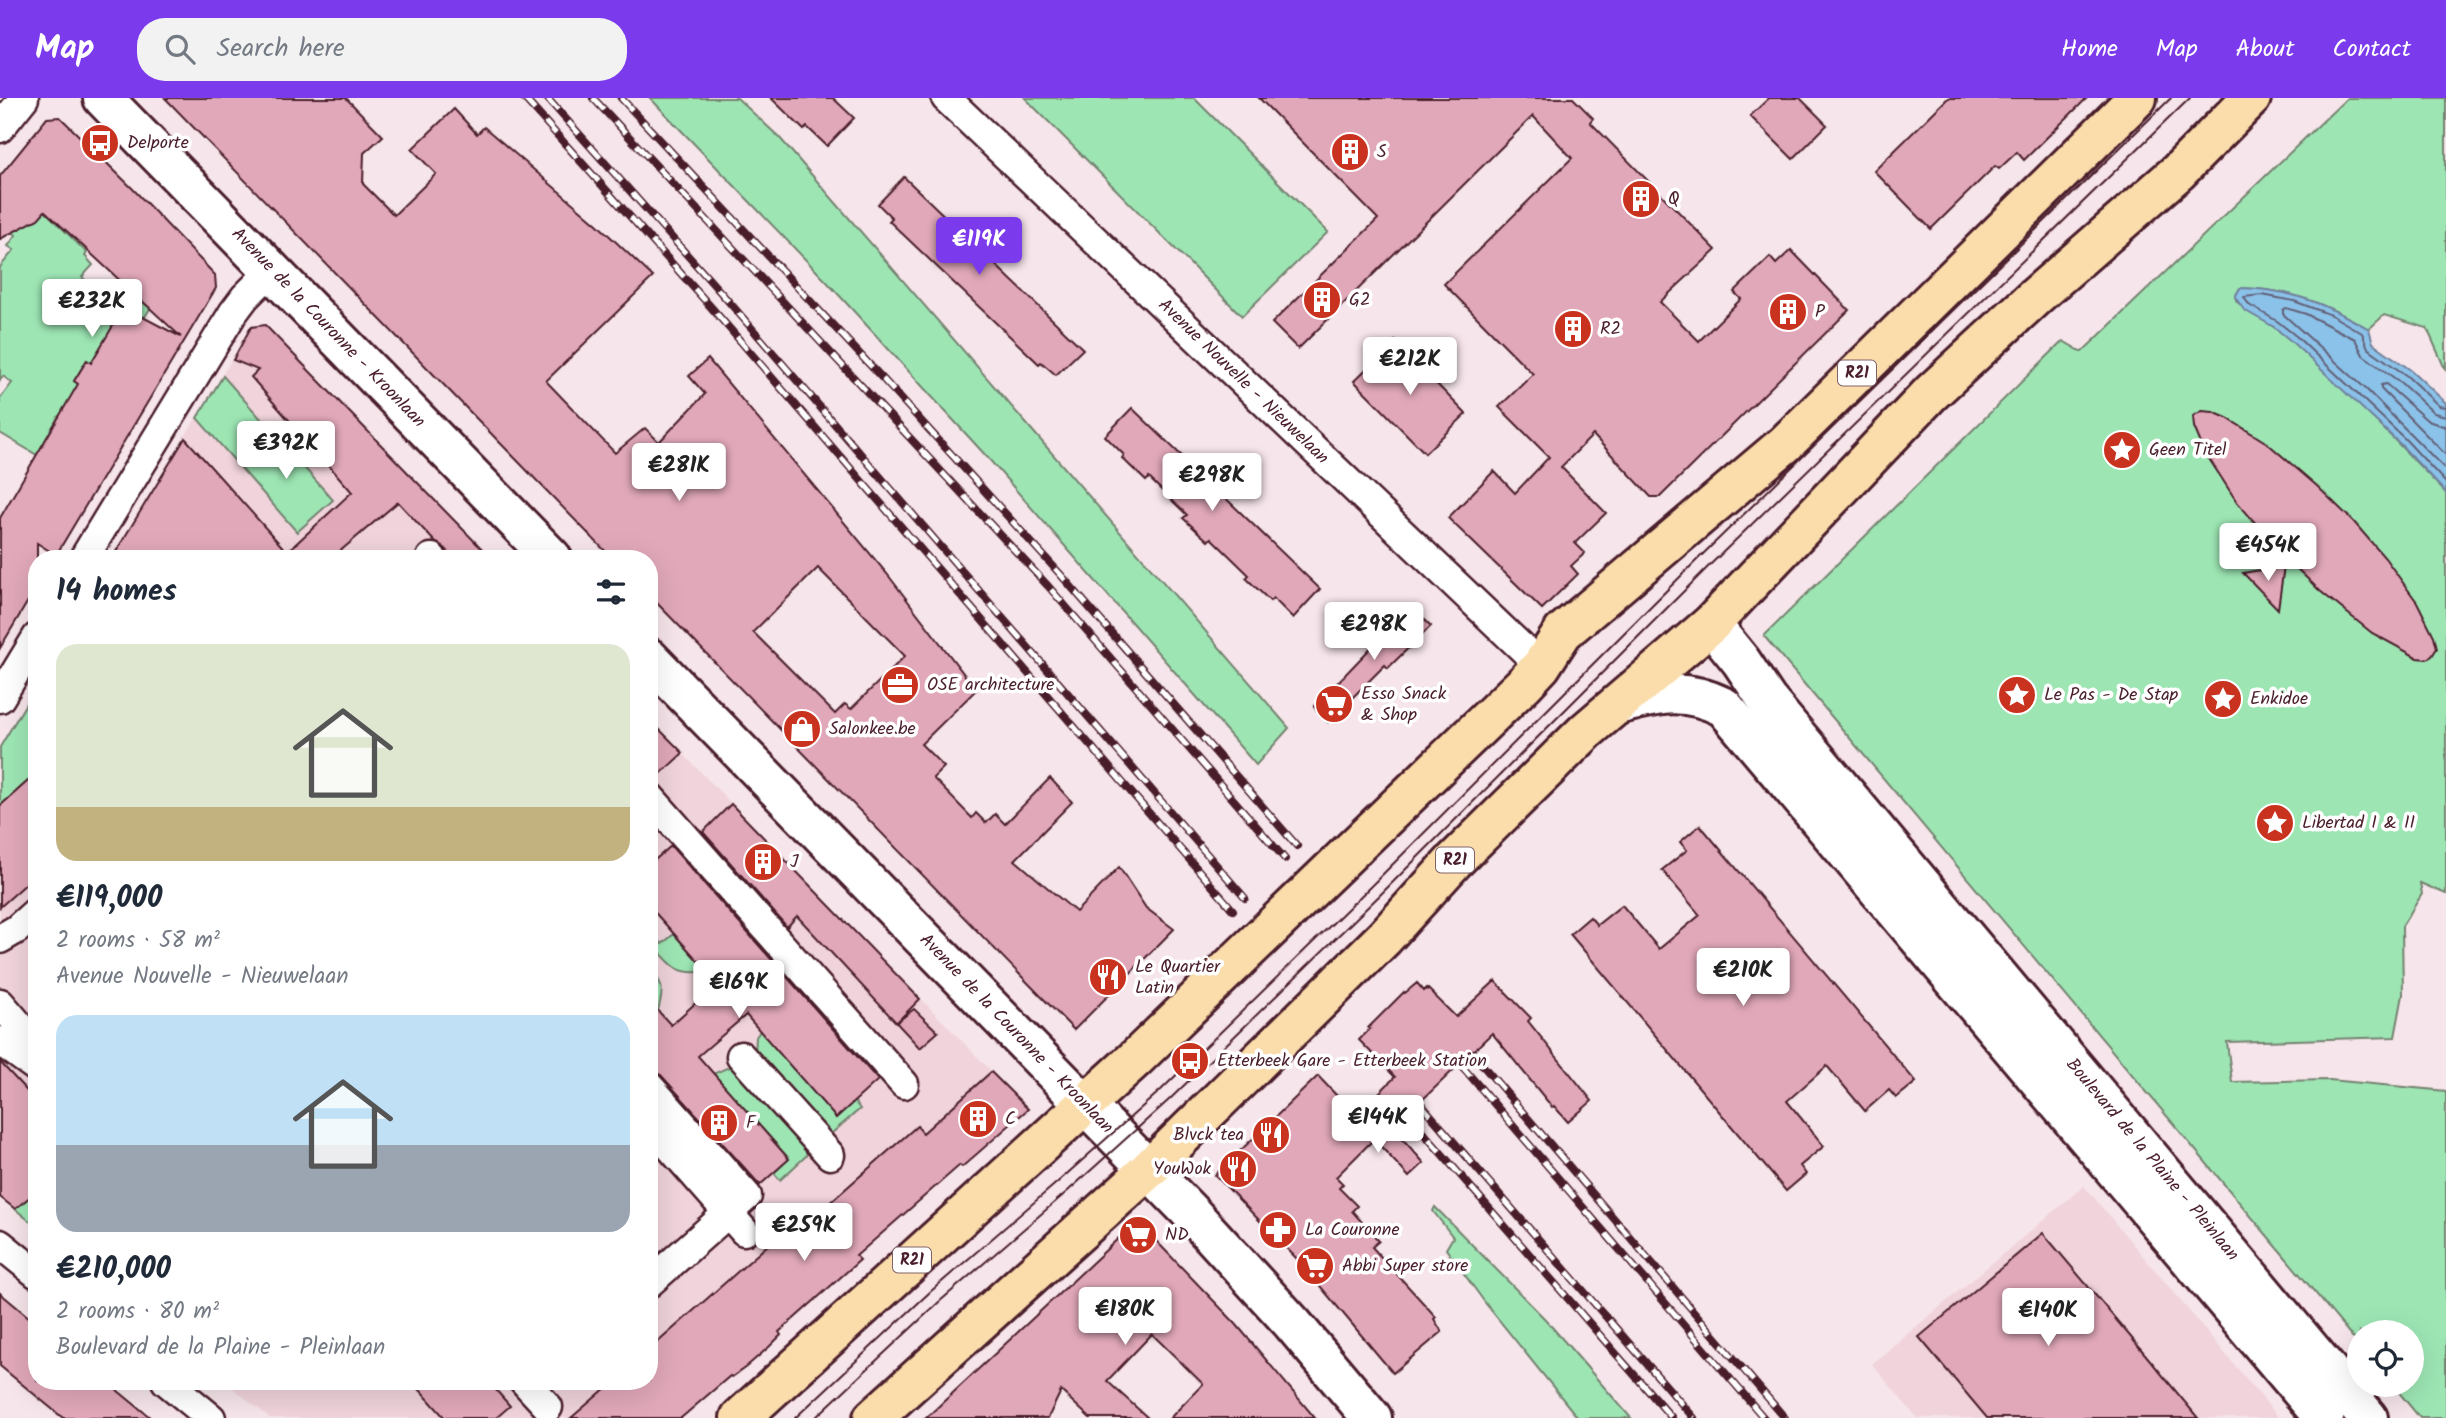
<!DOCTYPE html>
<html lang="en">
<head>
<meta charset="utf-8">
<style>
	:root { --surface:#fff; --page:#f2f2f3; --text:#1f2937; --muted:#747a83; --accent:#7c3aed }
	body { margin:0; font-family:Kalam,sans-serif; background:var(--page); color:var(--text); height:100vh; display:flex; flex-direction:column; font-size:26px; white-space:nowrap }
	* { box-sizing:border-box; margin:0 }
	p { font-size:23px; color:var(--muted) }
	.icon { flex:none; width:38px; height:38px; fill:none; stroke:currentColor; stroke-width:2; stroke-linecap:round; stroke-linejoin:round }
	.map { position:relative; flex:1; overflow:hidden }
	.panel { position:absolute; left:28px; top:452px; width:630px; height:840px; display:flex; flex-direction:column; background:var(--surface); border-radius:28px; box-shadow:0 7px 28px #0002 }
	.panel>* { flex:none }
	.controls { position:absolute; left:2347px; top:1222px; display:grid; gap:14px }
	.controls a { display:grid; place-items:center; width:77px; height:77px; border-radius:50%; background:var(--surface); box-shadow:0 7px 28px #0002; font-size:35px }
	.price { position:absolute; translate:-50% -60px; padding:0 16px; border-radius:7px; background:#fff; color:#222; font-size:23px; line-height:46px; filter:drop-shadow(0 2px 4px #0008) }
	.price::after { content:''; position:absolute; left:50%; top:42px; width:21px; height:16px; margin-left:-10px; background:inherit; clip-path:polygon(0 0,100% 0,50% 100%) }
	.price.on { background:var(--accent); color:#fff }
	ul { padding:0; list-style:none }
	li { display:grid; align-content:center; gap:14px; height:371px; padding:0 28px }
	li span { display:grid; place-items:center; height:217px; border-radius:21px; color:#555 }
	li>.icon { margin-inline-start:auto }
	span .icon { width:126px; height:126px; fill:#fffc; stroke-width:1 }
	li b { font-size:30px }
	h2 { display:flex; justify-content:space-between; align-items:center; height:84px; padding:0 28px; font-size:30px }
	header { display:flex; align-items:center; gap:42px; box-sizing:border-box; height:98px; padding:0 35px; background:var(--accent); color:#fff }
	header strong { font-size:33px }
	nav { display:flex; gap:38px; margin-inline-start:auto; font-size:24px }
	.search { width:490px; height:63px; background:var(--page); display:flex; align-items:center; gap:18px; box-sizing:border-box; padding:0 24px; border-radius:28px; color:var(--muted); font-size:26px }
	.map>svg:first-child { display:block }
	.built { fill:#f0d3db }
	.green { fill:#9de6b4; stroke:#748270; stroke-width:2 }
	.water { fill:#8bc2e9; stroke:#71819d; stroke-width:2 }
	.lines { fill:none; stroke-linecap:round; stroke-linejoin:round }
	.shore { stroke:#646077; stroke-width:2 }
	.building { fill:#e1a8b9; stroke:#4a1f2b; stroke-width:2; fill-rule:evenodd }
	.street-casing { stroke:#4a1f2b; stroke-width:33 }
	.secondary-casing { stroke:#4a1f2b; stroke-width:44 }
	.primary-casing { stroke:#4a1f2b; stroke-width:44 }
	.street { stroke:#fff; stroke-width:28 }
	.secondary { stroke:#fff; stroke-width:38 }
	.primary { stroke:#faddab; stroke-width:38 }
	.tram { stroke:#4a1f2b; stroke-width:2 }
	.rail-casing { stroke:#4a1f2b; stroke-width:8 }
	.rail { stroke:#fff; stroke-width:5; stroke-dasharray:16; stroke-linecap:butt }
	.labels { text-anchor:middle; dominant-baseline:central; stroke-width:7; stroke-linejoin:round; paint-order:stroke }
	.shield { fill:#fff; stroke:#80626b; stroke-width:2 }
	.shield-label { font-size:16px; font-weight:bold; fill:#4a1f2b }
	.poi-label { font-size:18px; fill:#4a1f2b; stroke:#fff; text-anchor:start }
	.street-label { font-size:18px; fill:#4a1f2b; stroke:#fff }
</style>
</head>
<body>
<header>
<strong>Map</strong>
<div class="search"><svg class="icon" aria-label="search" viewBox="0 0 24 24"><circle cx="10" cy="10" r="6"/><path d="M15 15l6 6"/></svg>Search here</div>
<nav><a>Home</a><a>Map</a><a>About</a><a>Contact</a></nav>
</header>
<div class="map">
<svg width="2446" height="1320" viewBox="0 0 2446 1320">
	<rect width="100%" height="100%" fill="#f6e5ea"/>
	<filter id="ink" filterUnits="userSpaceOnUse"><feTurbulence type="fractalNoise" baseFrequency=".0143" numOctaves="2"/><feDisplacementMap in="SourceGraphic" scale="14" xChannelSelector="R" yChannelSelector="G"/><feConvolveMatrix kernelMatrix="1 2 1 2 8 2 1 2 1" color-interpolation-filters="sRGB"/></filter>
	<g filter="url(#ink)">
		<!-- built -->
		<g class="built">
			<path d="M265 227 491 460H112L251 229Z"/>
			<path d="M37 587V1129L0 1099V649Z"/>
			<path d="M649 621 1028 1011 962 1069 960 1067 857 1158 860 1162 779 1234 769 1249 758 1259 732 1279 729 1278 681 1320H270L224 1283H649Z"/>
			<path d="M2084 1088 2279 1320H1917L1872 1266Z"/>
		</g>
		<!-- green -->
		<g class="green">
			<path d="M650 0H737L779 39 1289 630 1256 667 988 360 828 185Z"/>
			<path d="M1025 0H1194L1328 134 1242 218Z"/>
			<path d="M2347 0H2446V273L2427 230 2384 217 2369 231C2325 206 2292 191 2240 190L2235 199 2237 204C2255 217 2274 228 2291 242 2346 289 2395 343 2446 395V796L2420 785 2422 796 2402 828 2403 897 2395 939 2227 944 2232 984 2330 982 2446 993V1320H2420L2392 1286H2412V1234H2359V1247L1764 538 2063 243 2082 254Z"/>
			<path d="M45 113 87 155 85 158 93 167 82 179 104 202 111 195 113 196 117 193 124 200 138 188 154 204 126 250 99 252 91 265 86 263 74 283 86 291 58 319 37 357 0 335V301L12 285 3 278 0 282V169L14 152 8 148 16 137 13 134 28 116Z"/>
			<path d="M223 278 333 402 297 434 197 320Z"/>
			<path d="M37 587V675L0 708V649Z"/>
			<path d="M649 831 662 846 674 836 707 873C674 879 668 863 649 841Z"/>
			<path d="M649 869C664 886 664 891 658 913L649 903Z"/>
			<path d="M760 933 836 1019 854 1003 860 1011 832 1035 828 1036 755 957 756 939Z"/>
			<path d="M731 968 740 971 808 1048 806 1058 780 1082 774 1075 789 1061 713 976Z"/>
			<path d="M37 1093V1129L15 1111Z"/>
			<path d="M1435 1109 1545 1221 1631 1320H1578L1486 1206 1446 1151 1453 1139 1433 1113Z"/>
		</g>
		<!-- water -->
		<path class="water" d="M2240 190C2292 191 2325 206 2369 231L2373 245 2412 273 2446 305V395L2401 347 2291 243 2274 229 2244 212 2235 199Z"/>
		<g class="lines">
			<!-- shore -->
			<g class="shore">
				<path d="M2446 309 2439 308 2407 278 2368 250 2362 235 2331 217 2294 203 2262 197 2244 199 2249 207 2277 223 2296 238 2406 342 2446 385"/>
				<path d="M2446 318 2434 315 2401 285 2363 257 2355 241 2306 216 2286 210 2283 212V216L2367 292 2446 372"/>
				<path d="M2446 329 2428 323 2386 286 2381 287V291L2446 357"/>
			</g>
		</g>
		<!-- building -->
		<g class="building">
			<path d="M165 0H346L383 38 364 55 363 86 394 117 436 76 412 51 454 11 477 36 484 29 597 126 653 179 546 283 615 355 645 330 659 344 705 296 689 278 708 261 888 477 976 592 921 646 944 669 933 680 972 720 976 715 986 725 995 716 1005 726 1050 680 1072 704 1015 762 1076 814 1119 769 1146 810 1174 831 1074 932 649 497V460H612ZM818 470 905 558 851 611 845 606 835 616 753 534Z"/>
			<path d="M771 0H833L854 20 827 48 807 29 804 32Z"/>
			<path d="M1259 0H1573L1593 20 1590 24 1716 152 1660 204 1699 243 1741 201 1734 194 1770 159 1776 166 1791 152 1849 212 1660 399H1651L1593 337 1561 369 1606 415 1575 445 1585 455 1571 468 1578 476 1542 511 1448 420 1494 373 1515 395 1549 359 1499 309 1533 276 1444 186 1572 60 1533 18 1298 251 1272 225 1378 121Z"/>
			<path d="M1769 0H1800L1827 27 1793 61 1750 18Z"/>
			<path d="M1948 0H2087L2024 62 2017 54 1999 71 1995 68 1931 131 1874 73Z"/>
			<path d="M60 19 133 91 215 177 216 190 56 457 37 445V488L0 550V420L78 286 74 283 87 262 91 265 124 209 181 239 45 113 38 121 0 141V78L47 20Z"/>
			<path d="M904 79 1083 251 1056 277 1041 264 1039 266 889 123 892 120 878 106Z"/>
			<path d="M265 227 446 414 491 460H450L446 451 435 444 398 404 332 460H112L185 340 287 454 352 394 251 279 258 272 233 262 251 229Z"/>
			<path d="M1395 243 1466 316 1425 355 1354 283Z"/>
			<path d="M1132 310 1320 491 1293 520 1273 500 1270 503 1246 480 1249 477 1211 440 1208 443 1183 420 1187 417 1149 380 1146 383 1122 360 1124 357 1105 338Z"/>
			<path d="M2202 313 2213 314 2227 320 2267 345 2317 388 2353 423 2385 460 2417 504 2434 538 2437 550 2432 558 2427 561 2418 560 2372 535 2320 493 2283 457 2237 404 2204 353 2194 329 2193 318Z"/>
			<path d="M2284 468 2278 511 2243 475Z"/>
			<path d="M1411 508 1431 528 1388 570 1385 567 1328 624 1314 609Z"/>
			<path d="M649 621 683 655 654 682H649Z"/>
			<path d="M37 675V776L0 809V708Z"/>
			<path d="M731 706 920 901 897 924 914 911 938 934 920 950 797 818 787 829 703 734Z"/>
			<path d="M1700 727 1916 984 1896 1000 1889 992 1865 1013 1827 968 1787 1003 1824 1048 1800 1068 1806 1076 1786 1093 1570 836 1590 819 1597 827 1622 807 1659 851 1700 817 1662 772 1687 752 1680 744Z"/>
			<path d="M671 748 878 982 836 1020 746 917 698 958 789 1061 760 1087 661 977 649 972V903L671 927 718 885 649 808V767Z"/>
			<path d="M1495 883 1531 920 1528 923 1592 1003 1568 1024 1554 1008 1552 1009 1492 935 1393 1030 1424 1065 1409 1079 1374 1041 1336 1079 1343 1086 1339 1090 1357 1108 1352 1113 1379 1143 1372 1149 1436 1219 1434 1221 1442 1234 1393 1275 1300 1164 1215 1077 1318 978 1356 1018 1395 979 1359 942 1370 931 1368 930 1404 894 1405 895 1417 885 1424 893 1427 890 1456 919Z"/>
			<path d="M0 964 37 1004V1093L15 1111 0 1099Z"/>
			<path d="M991 974 1028 1011 962 1069 960 1067 856 1158 860 1162 779 1234 781 1237 769 1249 746 1269 732 1279 730 1278 681 1320H571L614 1283H649V1252L812 1108 818 1115 917 1028 923 1035Z"/>
			<path d="M1137 1123 1236 1226 1315 1320H1170L1203 1286 1152 1236 1107 1283 1148 1320H1090L1061 1293 1048 1320H926Z"/>
			<path d="M2043 1135 2145 1256 2198 1320H1987L1919 1239Z"/>
			<path d="M0 1195 37 1226V1283H106L151 1320H63L0 1268Z"/>
			<path d="M412 1283H488L510 1308 496 1320H445Z"/>
		</g>
		<g class="lines">
			<defs>
				<g id="street">
					<path d="M946 0 1541 568"/>
					<path d="M0 30 24 0"/>
					<path d="M84 460 233 215 245 199 272 172"/>
					<path d="M431 460H432"/>
					<path d="M0 600 37 539"/>
					<path d="M649 698 904 986"/>
					<path d="M0 841 17 831 37 813"/>
					<path d="M0 905 19 927 37 959"/>
					<path d="M0 943 37 970"/>
					<path d="M741 958 830 1057"/>
					<path d="M649 988 747 1098 649 1185"/>
					<path d="M649 1025 744 1133"/>
					<path d="M0 1146 37 1176"/>
					<path d="M166 1283 211 1320"/>
					<path d="M524 1283 548 1309"/>
				</g>
				<g id="secondary">
					<path d="M103 0 552 460"/>
					<path d="M1711 526 1741 563 1767 602 2368 1320"/>
					<path d="M649 560 1194 1118 1292 1225 1372 1320"/>
					<path d="M1617 607C1659 596 1683 589 1724 609L2324 1320"/>
				</g>
				<g id="primary">
					<path d="M740 1320 1134 962 1525 585 1541 568 1563 534 1785 346 2137 0"/>
					<path d="M873 1320 1148 1072 1384 840 1454 763 1586 633 1711 526 1931 295 2036 198 2178 74 2251 0"/>
				</g>
			</defs>
			<!-- street casing -->
			<use href="#street" class="street-casing"/>
			<!-- secondary casing -->
			<use href="#secondary" class="secondary-casing"/>
			<!-- primary casing -->
			<use href="#primary" class="primary-casing"/>
			<!-- street -->
			<use href="#street" class="street"/>
			<!-- secondary -->
			<use href="#secondary" class="secondary"/>
			<!-- primary -->
			<use href="#primary" class="primary"/>
			<!-- tram -->
			<g class="tram">
				<path d="M795 1320 930 1194 1060 1082 1161 992 1371 788 1703 456 2171 0"/>
				<path d="M815 1320 939 1204 1069 1092 1170 1001 1380 797 1712 465 2190 0"/>
			</g>
			<defs>
				<g id="rail">
					<path d="M524 0 710 208 1233 812"/>
					<path d="M547 0 723 197 1245 800"/>
					<path d="M593 0 1048 488 1285 761"/>
					<path d="M621 0 883 281 1061 477 1297 748"/>
					<path d="M1472 955 1785 1320"/>
					<path d="M1460 966 1764 1320"/>
					<path d="M1420 1005 1694 1320"/>
					<path d="M1408 1017 1672 1320"/>
				</g>
			</defs>
			<!-- rail casing -->
			<use href="#rail" class="rail-casing"/>
			<!-- rail -->
			<use href="#rail" class="rail"/>
		</g>
	</g>
	<!-- icons -->
	<defs>
		<symbol id="bus-disc" viewBox="-11 -11 22 22"><circle r="9.5" fill="#c8321e" stroke="#fff"/><path d="M-5-6H5V4H4V6H2V4H-2V6H-4V4H-5ZM-3.5-4V0h7V-4ZM-3.5 1.2v1.5H-2V1.2ZM2 1.2v1.5H3.5V1.2Z" fill="#fff"/></symbol>
		<symbol id="building-disc" viewBox="-11 -11 22 22"><circle r="9.5" fill="#c8321e" stroke="#fff"/><path d="M-4-6H4V6H1V3H-1V6H-4ZM-2.5-4.3h1.7v1.8h-1.7ZM.8-4.3h1.7v1.8H.8ZM-2.5-1h1.7V.8h-1.7ZM.8-1h1.7V.8H.8Z" fill="#fff"/></symbol>
		<symbol id="sight-disc" viewBox="-11 -11 22 22"><circle r="9.5" fill="#c8321e" stroke="#fff"/><path d="M0-6L1.8-2.2L6-1.7L2.9 1.2L3.7 5.4L0 3.3L-3.7 5.4L-2.9 1.2L-6-1.7L-1.8-2.2Z" fill="#fff"/></symbol>
		<symbol id="office-disc" viewBox="-11 -11 22 22"><circle r="9.5" fill="#c8321e" stroke="#fff"/><path d="M-6-3h4V-5.5h4V-3h4V5H-6ZM-1-4.5V-3h2v-1.5ZM-6 0V1H6V0Z" fill="#fff"/></symbol>
		<symbol id="supermarket-disc" viewBox="-11 -11 22 22"><circle r="9.5" fill="#c8321e" stroke="#fff"/><path d="M-6-5.5h2.5l.6 2H6L4.5 2H-2.5L-4.4-4H-6ZM-1.5 3.2a1.3 1.3 0 1 0 .1 0ZM3 3.2a1.3 1.3 0 1 0 .1 0Z" fill="#fff"/></symbol>
		<symbol id="shop-disc" viewBox="-11 -11 22 22"><circle r="9.5" fill="#c8321e" stroke="#fff"/><path d="M-5-2.5h2.3a2.7 3.5 0 0 1 5.4 0H5L5.5 6h-11ZM-1.5-2.5h3a1.5 2.3 0 0 0-3 0Z" fill="#fff"/></symbol>
		<symbol id="restaurant-disc" viewBox="-11 -11 22 22"><circle r="9.5" fill="#c8321e" stroke="#fff"/><path d="M-5-6h1v4h1v-4h1v4h1v-4h1v5L-1.5 .5V6h-2V.5L-5-1ZM5-6V6H3V1.5H1.5Q1.5-4 5-6Z" fill="#fff"/></symbol>
		<symbol id="pharmacy-disc" viewBox="-11 -11 22 22"><circle r="9.5" fill="#c8321e" stroke="#fff"/><path d="M-2-6h4v4h4v4h-4v4h-4v-4h-4v-4h4Z" fill="#fff"/></symbol>
	</defs>
	<g fill-rule="evenodd">
		<use href="#bus-disc" x="78" y="23" width="44" height="44"/>
		<use href="#building-disc" x="1328" y="32" width="44" height="44"/>
		<use href="#building-disc" x="1619" y="79" width="44" height="44"/>
		<use href="#building-disc" x="1300" y="180" width="44" height="44"/>
		<use href="#building-disc" x="1766" y="192" width="44" height="44"/>
		<use href="#building-disc" x="1551" y="209" width="44" height="44"/>
		<use href="#sight-disc" x="2100" y="330" width="44" height="44"/>
		<use href="#office-disc" x="878" y="565" width="44" height="44"/>
		<use href="#sight-disc" x="1995" y="575" width="44" height="44"/>
		<use href="#sight-disc" x="2201" y="579" width="44" height="44"/>
		<use href="#supermarket-disc" x="1312" y="584" width="44" height="44"/>
		<use href="#shop-disc" x="780" y="609" width="44" height="44"/>
		<use href="#sight-disc" x="2253" y="703" width="44" height="44"/>
		<use href="#building-disc" x="741" y="742" width="44" height="44"/>
		<use href="#restaurant-disc" x="1086" y="857" width="44" height="44"/>
		<use href="#bus-disc" x="1168" y="941" width="44" height="44"/>
		<use href="#building-disc" x="956" y="999" width="44" height="44"/>
		<use href="#building-disc" x="697" y="1003" width="44" height="44"/>
		<use href="#restaurant-disc" x="1249" y="1015" width="44" height="44"/>
		<use href="#restaurant-disc" x="1216" y="1049" width="44" height="44"/>
		<use href="#pharmacy-disc" x="1256" y="1110" width="44" height="44"/>
		<use href="#supermarket-disc" x="1116" y="1115" width="44" height="44"/>
		<use href="#supermarket-disc" x="1293" y="1146" width="44" height="44"/>
	</g>
	<g class="labels">
		<!-- shield labels -->
		<g class="shield">
			<rect x="1838" y="262.5" width="38" height="25" rx="5"/>
			<rect x="1436" y="749.5" width="38" height="25" rx="5"/>
			<rect x="893" y="1149.5" width="38" height="25" rx="5"/>
		</g>
		<g class="shield-label">
			<text x="1857" y="275">R21</text>
			<text x="1455" y="762">R21</text>
			<text x="912" y="1162">R21</text>
		</g>
		<!-- poi labels -->
		<g class="poi-label">
			<text x="127" y="45">Delporte</text>
			<text x="1377" y="54">S</text>
			<text x="1668" y="101">Q</text>
			<text x="1349" y="202">G2</text>
			<text x="1815" y="214">P</text>
			<text x="1600" y="231">R2</text>
			<text x="2149" y="352">Geen Titel</text>
			<text x="927" y="587">OSE architecture</text>
			<text x="1361" y="596">Esso Snack<tspan x="1361" dy="21">&amp; Shop</tspan></text>
			<text x="2044" y="597">Le Pas - De Stap</text>
			<text x="2250" y="601">Enkidoe</text>
			<text x="829" y="631">Salonkee.be</text>
			<text x="2302" y="725">Libertad I &amp; II</text>
			<text x="790" y="764">J</text>
			<text x="1135" y="869">Le Quartier<tspan x="1135" dy="21">Latin</tspan></text>
			<text x="1217" y="963">Etterbeek Gare - Etterbeek Station</text>
			<text x="1005" y="1021">C</text>
			<text x="746" y="1025">F</text>
			<text x="1244" y="1037" text-anchor="end">Blvck tea</text>
			<text x="1211" y="1071" text-anchor="end">YouWok</text>
			<text x="1305" y="1132">La Couronne</text>
			<text x="1165" y="1137">ND</text>
			<text x="1342" y="1168">Abbi Super store</text>
		</g>
		<!-- street labels -->
		<g class="street-label">
			<text transform="translate(328 230) rotate(46)">Avenue de la Couronne - Kroonlaan</text>
			<text transform="translate(1243 284) rotate(44)">Avenue Nouvelle - Nieuwelaan</text>
			<text transform="translate(1016 936) rotate(46)">Avenue de la Couronne - Kroonlaan</text>
			<text transform="translate(2152 1062) rotate(50)">Boulevard de la Plaine - Pleinlaan</text>
		</g>
	</g>
</svg>
<div class="controls">
<a><svg class="icon" aria-label="locate" viewBox="0 0 24 24"><circle cx="12" cy="12" r="6"/><path d="M12 2v4M12 18v4M2 12h4M18 12h4"/></svg></a>
</div>
<b class="price on" style="left:979px;top:179px">€119K</b>
<b class="price" style="left:92px;top:241px">€232K</b>
<b class="price" style="left:1410px;top:299px">€212K</b>
<b class="price" style="left:286px;top:383px">€392K</b>
<b class="price" style="left:679px;top:405px">€281K</b>
<b class="price" style="left:1212px;top:415px">€298K</b>
<b class="price" style="left:2268px;top:485px">€454K</b>
<b class="price" style="left:1374px;top:564px">€298K</b>
<b class="price" style="left:1743px;top:910px">€210K</b>
<b class="price" style="left:739px;top:922px">€169K</b>
<b class="price" style="left:1378px;top:1057px">€144K</b>
<b class="price" style="left:804px;top:1165px">€259K</b>
<b class="price" style="left:1125px;top:1249px">€180K</b>
<b class="price" style="left:2048px;top:1250px">€140K</b>
<section class="panel">
<h2>14 homes<svg class="icon" aria-label="filters" viewBox="0 0 24 24"><path d="M4 7h16M4 17h16"/><circle cx="9" cy="7" r="2"/><circle cx="15" cy="17" r="2"/></svg></h2>
<ul>
<li><span style="background:linear-gradient(#dfe7d0 75%,#c2b280 0)"><svg class="icon" aria-label="home" viewBox="0 0 24 24"><path d="M3 11l9-7 9 7M6 9v11h12V9"/></svg></span><div><b>€119,000</b><p>2 rooms · 58 m²</p><p>Avenue Nouvelle - Nieuwelaan</p></div></li>
<li><span style="background:linear-gradient(#bfe0f5 60%,#9aa5b1 0)"><svg class="icon" aria-label="home" viewBox="0 0 24 24"><path d="M3 11l9-7 9 7M6 9v11h12V9"/></svg></span><div><b>€210,000</b><p>2 rooms · 80 m²</p><p>Boulevard de la Plaine - Pleinlaan</p></div></li>
</ul>
</section>
</div>
</body>
</html>
